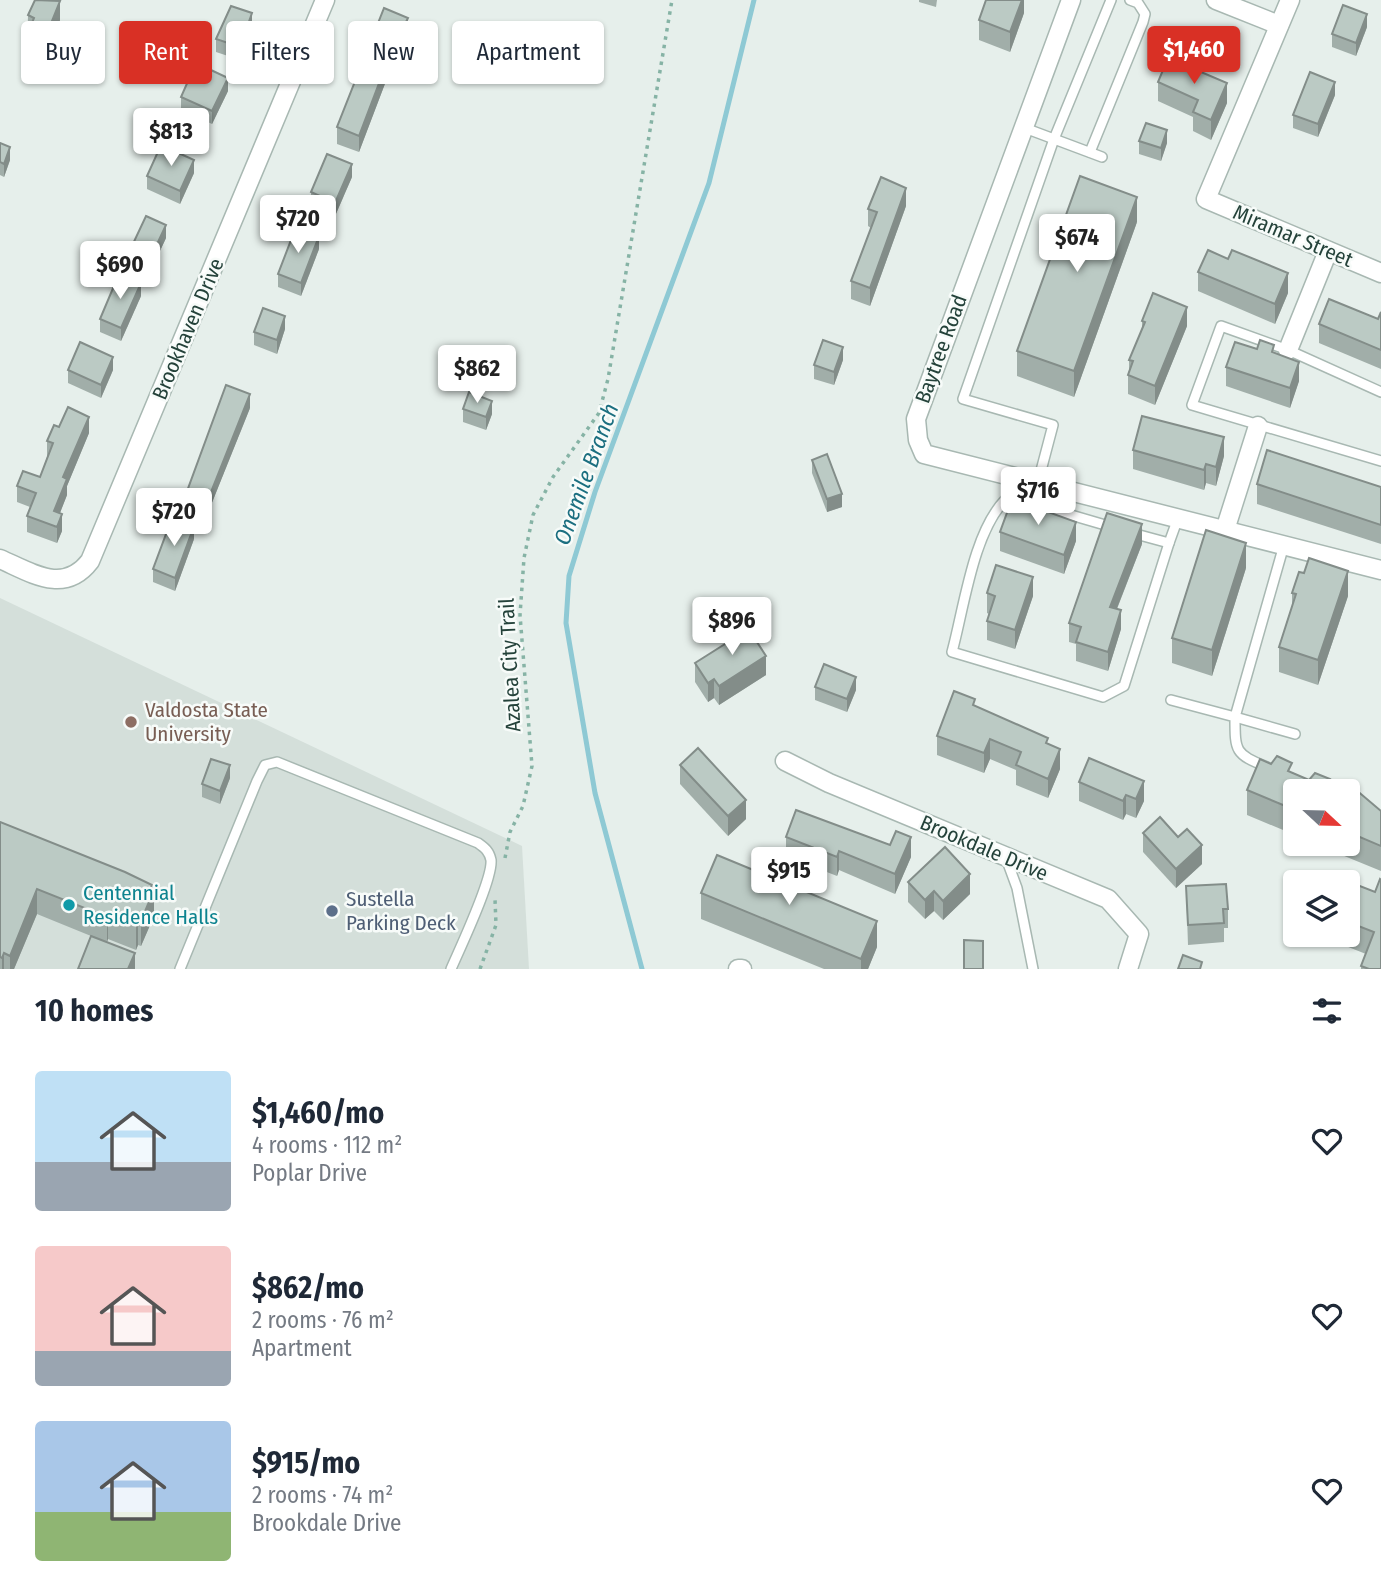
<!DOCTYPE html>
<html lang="en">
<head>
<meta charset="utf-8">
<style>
	:root { --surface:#fff; --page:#f6f6f7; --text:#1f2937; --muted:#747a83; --accent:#d93025 }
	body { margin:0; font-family:"Fira Sans Condensed",sans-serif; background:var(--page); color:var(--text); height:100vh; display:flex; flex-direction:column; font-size:26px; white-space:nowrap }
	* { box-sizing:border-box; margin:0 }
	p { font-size:23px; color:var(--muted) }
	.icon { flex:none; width:38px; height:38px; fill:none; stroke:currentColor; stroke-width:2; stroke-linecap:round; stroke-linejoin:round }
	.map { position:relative; height:969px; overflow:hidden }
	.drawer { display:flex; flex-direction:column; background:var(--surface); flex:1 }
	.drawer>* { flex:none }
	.banner { position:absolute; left:21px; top:21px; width:700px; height:63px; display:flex; gap:14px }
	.needle { width:46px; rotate:112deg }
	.controls { position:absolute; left:1283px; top:779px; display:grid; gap:14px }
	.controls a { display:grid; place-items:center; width:77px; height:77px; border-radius:7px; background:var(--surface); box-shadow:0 2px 5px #0004; font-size:35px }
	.price { position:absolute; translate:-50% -60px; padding:0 16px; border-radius:7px; background:#fff; color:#222; font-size:23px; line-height:46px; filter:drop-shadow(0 2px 4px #0008) }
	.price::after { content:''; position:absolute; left:50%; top:42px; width:21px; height:16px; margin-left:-10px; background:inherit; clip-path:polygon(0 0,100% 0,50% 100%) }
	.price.current { background:var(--accent); color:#fff }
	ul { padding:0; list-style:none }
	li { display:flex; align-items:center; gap:21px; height:175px; padding:0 35px }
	li span { display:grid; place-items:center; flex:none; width:196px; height:140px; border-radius:7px; color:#555 }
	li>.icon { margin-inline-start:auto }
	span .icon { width:84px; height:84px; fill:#fffc; stroke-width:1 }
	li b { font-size:30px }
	h2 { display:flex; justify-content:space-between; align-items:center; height:84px; padding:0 35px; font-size:30px }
	.tag { padding:0 24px; border-radius:7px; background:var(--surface); box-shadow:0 2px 5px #0004; font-size:24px; line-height:63px }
	.tag.current { background:var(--accent); color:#fff }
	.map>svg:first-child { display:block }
	.built { fill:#d4dfda }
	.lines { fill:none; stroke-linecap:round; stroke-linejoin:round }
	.stream { stroke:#8ec9d4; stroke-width:5 }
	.lane-casing { stroke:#a8b8b2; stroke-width:12 }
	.street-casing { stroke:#a8b8b2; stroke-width:21 }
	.path { stroke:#86b3a5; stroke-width:3.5; stroke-dasharray:3.5 5; stroke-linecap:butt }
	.lane { stroke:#fff; stroke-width:9 }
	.street { stroke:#fff; stroke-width:18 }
	.wall { fill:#a1aea9 }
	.shaded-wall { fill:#838d89 }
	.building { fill:#bbcac4; stroke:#838d89; stroke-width:2 }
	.education-dot { fill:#8d6e63; stroke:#f7fbf9; stroke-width:2.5 }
	.culture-dot { fill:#0f9aa8; stroke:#f7fbf9; stroke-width:2.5 }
	.service-dot { fill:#5c6f8a; stroke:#f7fbf9; stroke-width:2.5 }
	.labels { text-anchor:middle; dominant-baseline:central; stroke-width:5; stroke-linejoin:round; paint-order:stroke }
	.street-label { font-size:21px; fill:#24423a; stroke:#f7fbf9 }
	.education-label { font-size:21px; fill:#785e54; stroke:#f7fbf9; text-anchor:start }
	.culture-label { font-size:21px; fill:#0d838f; stroke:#f7fbf9; text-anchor:start }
	.service-label { font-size:21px; fill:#4e5e75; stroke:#f7fbf9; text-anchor:start }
	.water-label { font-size:23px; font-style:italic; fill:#1c6f80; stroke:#f7fbf9 }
</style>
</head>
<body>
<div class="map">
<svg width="1381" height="969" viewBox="0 0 1381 969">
	<rect width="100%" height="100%" fill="#e6efeb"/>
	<!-- built -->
	<path class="built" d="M0 598 522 846 529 969H0Z"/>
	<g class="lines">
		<!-- stream -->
		<path class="stream" d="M642 969 595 793 566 623 569 576 595 492 709 183 754 0"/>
		<defs>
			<g id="lane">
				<path d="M1022 127 1102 157"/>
				<path d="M1090 152 1143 22 1145 14 1138 3 1130 0"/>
				<path d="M1381 392 1288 350 1221 326 1192 405 1381 461"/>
				<path d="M1038 482 1053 425 963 399 1054 139 1111 0"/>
				<path d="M1112 527 1016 499 1005 500C973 533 964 608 952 652L1103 697 1124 686 1169 543"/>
				<path d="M1132 533 1169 543 1178 518"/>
				<path d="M1284 545 1235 717 1295 734"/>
				<path d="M1171 700 1235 717C1235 752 1235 754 1267 767"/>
				<path d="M1006 858 1017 888 1033 969"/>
				<path d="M180 969 257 781 265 765 277 762 478 843C485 848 489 851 491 860 493 879 460 948 451 969"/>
			</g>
			<g id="street">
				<path d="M1071 0 916 419 918 440 924 454 1381 570"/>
				<path d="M1216 0 1279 25"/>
				<path d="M1290 0 1206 199 1381 273"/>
				<path d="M1288 350 1328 251"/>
				<path d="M1225 530 1258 426"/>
				<path d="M0 559C32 573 64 595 90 561L325 0"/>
				<path d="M785 761 829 783 1108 899 1139 934 1128 969"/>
				<path d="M738 969H742"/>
			</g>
		</defs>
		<!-- lane casing -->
		<use href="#lane" class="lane-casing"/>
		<!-- street casing -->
		<use href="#street" class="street-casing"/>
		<!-- path -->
		<g class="path">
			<path d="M505 858 510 832 523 806 532 766 520 615 524 558 533 515 553 477 599 413 608 379 672 0"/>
			<path d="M480 969 496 925 495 899"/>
		</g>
		<!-- lane -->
		<use href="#lane" class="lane"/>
		<!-- street -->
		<use href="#street" class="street"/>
	</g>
	<!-- wall -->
	<g class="wall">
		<path d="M919 0H937L936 7 919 2Z"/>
		<path d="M1024 0V13L1010 52 979 40V20Z"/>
		<path d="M384 8 408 35 407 37 409 54 401 72 393 69 386 81 359 152 337 144V127Z"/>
		<path d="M28 15 60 20 59 23 84 53 75 74 27 54Z"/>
		<path d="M252 26 240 60 216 52V39Z"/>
		<path d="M1367 27 1356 56 1332 47V34Z"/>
		<path d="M1158 82 1227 103 1211 140 1193 131V117L1158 101Z"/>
		<path d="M228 91 212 124 181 110V97Z"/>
		<path d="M1335 95 1318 137 1293 128V115Z"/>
		<path d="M1139 141 1167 143 1161 161 1139 154Z"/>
		<path d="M0 143 10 160 4 177 0 175Z"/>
		<path d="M194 173 180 204 147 189V176Z"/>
		<path d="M352 177 335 216 311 205V192Z"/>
		<path d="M906 206 870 306 851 299V281L871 228 868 226V209Z"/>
		<path d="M1137 222 1074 397 1017 376V351Z"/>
		<path d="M166 238 151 270 131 261V248Z"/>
		<path d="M319 249 301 296 278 287V274Z"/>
		<path d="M1198 272 1288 293 1275 324 1198 291Z"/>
		<path d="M141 296 121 341 100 332V319Z"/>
		<path d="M1381 312V369L1319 343V324L1378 319Z"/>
		<path d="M1142 321 1187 326 1155 405 1128 394V375L1129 370V360L1142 329Z"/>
		<path d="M285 329 277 354 254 345V332Z"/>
		<path d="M1257 349 1274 353 1299 381 1290 408 1226 386V367Z"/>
		<path d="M843 360 834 385 814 379V365Z"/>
		<path d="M68 370H113L101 398 68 383Z"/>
		<path d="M250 408 207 515 186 507V494Z"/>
		<path d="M463 409 492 414 486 430 463 422Z"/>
		<path d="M59 427 89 433 67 486V495L60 513 62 531 57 543 27 532V516L30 507 17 502V486L40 477 47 457V441Z"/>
		<path d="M1133 450 1224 456 1216 486 1206 483 1204 490 1133 469Z"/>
		<path d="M812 460 842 507 827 512 812 473Z"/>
		<path d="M1257 484 1381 487V544L1257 504Z"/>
		<path d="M1000 532 1076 541 1064 574 1000 551Z"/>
		<path d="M194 539 175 591 153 582V569Z"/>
		<path d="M1142 544 1117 609 1121 629 1108 671 1076 661V644L1069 642V623Z"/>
		<path d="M1246 568 1212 676 1172 663V638Z"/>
		<path d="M987 593 1033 596 1015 649 987 640V621L989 614 987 613Z"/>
		<path d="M1292 593 1348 596 1318 685 1279 672V647L1292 607Z"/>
		<path d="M731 631 766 675 719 705 714 698 708 702 695 682V663L731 640Z"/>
		<path d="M815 687 856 690 847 712 815 700Z"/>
		<path d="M975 707 1048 744 1060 769 1048 798 1016 785V770L990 759 984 773 937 755V736Z"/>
		<path d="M680 765 746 819 728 836 680 784Z"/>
		<path d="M1292 772 1309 780 1330 779 1295 791V835L1247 815V790Z"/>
		<path d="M230 778 220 804 202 797V784Z"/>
		<path d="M1079 782 1144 801 1136 818 1126 814 1123 820 1079 801Z"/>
		<path d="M1348 796 1381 811V871L1315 844H1348Z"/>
		<path d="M0 822 152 890 154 916 141 946 138 945 136 950 108 939 107 942 135 969 91 936 37 914 14 969H0Z"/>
		<path d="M1143 833 1202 864 1176 888 1143 852Z"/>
		<path d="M786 837 890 845 911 857 895 894 839 870 837 876 786 856Z"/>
		<path d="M908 882 970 894 943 920 934 911 925 919 908 902Z"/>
		<path d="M1348 882 1375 892 1381 969H1361V966L1366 954 1333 941V934H1348Z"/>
		<path d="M1186 886 1228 909V928H1224V942L1188 945Z"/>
		<path d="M701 893 877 947 868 969H824L701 919Z"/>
	</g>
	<!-- shaded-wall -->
	<g class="shaded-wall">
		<path d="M1022 0H1024V13L1010 52V32Z"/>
		<path d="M60 1V20L52 40V21Z"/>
		<path d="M252 13V26L240 60V47Z"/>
		<path d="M1367 14V27L1356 56V43Z"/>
		<path d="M408 18V35L400 51V34Z"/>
		<path d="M84 34V53L75 74V55Z"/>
		<path d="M409 38V54L401 72V56Z"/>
		<path d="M393 52V69L386 81 359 152V136L386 65Z"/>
		<path d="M228 78V91L212 124V111Z"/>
		<path d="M1335 82V95L1318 137V124Z"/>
		<path d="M1227 83V103L1211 140V120Z"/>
		<path d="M1167 130V143L1161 161V148Z"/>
		<path d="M10 147V160L4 177V164Z"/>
		<path d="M194 160V173L180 204V191Z"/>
		<path d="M352 164V177L335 216V203Z"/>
		<path d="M906 188V206L870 306V288Z"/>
		<path d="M1137 197V222L1074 397V371Z"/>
		<path d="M166 225V238L151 270V257Z"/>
		<path d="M319 236V249L301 296V283Z"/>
		<path d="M1288 273V293L1275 324V304Z"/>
		<path d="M141 283V296L121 341V328Z"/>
		<path d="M1187 307V326L1155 405V386Z"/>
		<path d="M285 316V329L277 354V340Z"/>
		<path d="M843 347V360L834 385V372Z"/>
		<path d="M113 357V370L101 398V385Z"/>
		<path d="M1299 362V381L1290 408V388Z"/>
		<path d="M250 394V408L207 515V502Z"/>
		<path d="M492 401V414L486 430V417Z"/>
		<path d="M89 417V433L67 486V495L54 528V511L63 477Z"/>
		<path d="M1224 437V456L1216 486V467Z"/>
		<path d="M1206 464V483L1204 490V470Z"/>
		<path d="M842 494V507L827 512V499Z"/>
		<path d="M62 514V531L57 543V527Z"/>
		<path d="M1076 522V541L1064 574V555Z"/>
		<path d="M1142 524V544L1110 626V607Z"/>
		<path d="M194 526V539L175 591V578Z"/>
		<path d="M1246 543V568L1212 676V650Z"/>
		<path d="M1348 571V596L1318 685V660Z"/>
		<path d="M1033 577V596L1015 649V630Z"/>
		<path d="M1121 610V629L1108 671V652Z"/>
		<path d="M766 656V675L719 705V686Z"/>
		<path d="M856 677V690L847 712V699Z"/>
		<path d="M714 679V698L708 702V683Z"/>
		<path d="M990 739V759L984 773V753Z"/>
		<path d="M1060 749V769L1048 798V779Z"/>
		<path d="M230 765V778L220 804V791Z"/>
		<path d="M1144 781V801L1136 818V799Z"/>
		<path d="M1126 795V814L1123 820V801Z"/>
		<path d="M746 800V819L728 836V816Z"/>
		<path d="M911 837V857L895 894V874Z"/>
		<path d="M1202 845V864L1176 888V869Z"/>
		<path d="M839 851V870L837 876V857Z"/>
		<path d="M970 874V894L943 920V901Z"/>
		<path d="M152 885V895L154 890V916L141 946V921Z"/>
		<path d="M37 889V914L14 969H10V956Z"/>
		<path d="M934 891V911L925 919V900Z"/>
		<path d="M108 913V939L107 942V917Z"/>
		<path d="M138 920V945L136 950V925Z"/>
		<path d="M877 921V947L868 969H861V959Z"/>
		<path d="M4 953V969H2V958Z"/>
		<path d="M135 953V969H128Z"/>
	</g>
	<!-- building -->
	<g class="building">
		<path d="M35 0 60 1 52 21 84 34 75 55 27 35 34 18 28 15Z"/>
		<path d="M986 0H1022L1010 32 979 20Z"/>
		<path d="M1343 5 1367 14 1356 43 1332 34Z"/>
		<path d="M231 6 252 13 240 47 216 39Z"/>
		<path d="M384 8 408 18 400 34 409 38 401 56 393 52 386 65 359 136 337 127Z"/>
		<path d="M1168 58 1227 83 1211 120 1193 112 1198 100 1158 82Z"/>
		<path d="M196 63 228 78 212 111 181 97Z"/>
		<path d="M1310 72 1335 82 1318 124 1293 115Z"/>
		<path d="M1146 123 1167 130 1161 148 1139 141Z"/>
		<path d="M0 143 10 147 4 164 0 162Z"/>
		<path d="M161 145 194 160 180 191 147 176Z"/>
		<path d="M327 154 352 164 335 203 311 192Z"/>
		<path d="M1080 176 1137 197 1074 371 1017 351Z"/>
		<path d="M881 177 906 188 870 288 851 281 877 212 868 209Z"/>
		<path d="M146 216 166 225 151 257 131 248Z"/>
		<path d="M296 227 319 236 301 283 278 274Z"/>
		<path d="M1208 250 1228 259 1232 250 1288 273 1275 304 1198 272Z"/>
		<path d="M119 274 141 283 121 328 100 319Z"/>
		<path d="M1153 293 1187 307 1155 386 1128 375 1133 361 1129 360 1145 322 1142 321Z"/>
		<path d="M1329 299 1378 319 1381 312V350L1319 324Z"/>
		<path d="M263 308 285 316 277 340 254 332Z"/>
		<path d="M823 340 843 347 834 372 814 365Z"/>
		<path d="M1260 340 1274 345 1272 352 1299 362 1290 388 1226 367 1235 342 1257 349Z"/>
		<path d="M80 342 113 357 101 385 68 370Z"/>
		<path d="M226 385 250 394 207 502 186 494Z"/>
		<path d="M469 392 492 401 486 417 463 409Z"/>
		<path d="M68 407 89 417 63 477 67 479 54 511 62 514 57 527 27 516 36 493 17 486 23 471 40 477 53 443 47 441 54 425 59 427Z"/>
		<path d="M1142 416 1224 437 1216 467 1206 464 1204 470 1133 450Z"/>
		<path d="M1267 450 1381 487V525L1257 484Z"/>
		<path d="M827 454 842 494 827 499 812 460Z"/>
		<path d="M1012 499 1076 522 1064 555 1000 532Z"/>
		<path d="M1107 513 1142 524 1110 607 1121 610 1108 652 1076 642 1081 627 1069 623Z"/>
		<path d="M172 518 194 526 175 578 153 569Z"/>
		<path d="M1206 530 1246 543 1212 650 1172 638Z"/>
		<path d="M1309 558 1348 571 1318 660 1279 647 1296 594 1292 593 1299 572 1304 573Z"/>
		<path d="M996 565 1033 577 1015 630 987 621 995 596 987 593Z"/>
		<path d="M744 622 766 656 719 686 714 679 708 683 695 663 736 637 731 631Z"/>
		<path d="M824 664 856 677 847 699 815 687Z"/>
		<path d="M954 691 975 699 973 705 1048 738 1046 743 1060 749 1048 779 1016 765 1021 752 990 739 984 753 937 736Z"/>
		<path d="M698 748 746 800 728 816 680 765Z"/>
		<path d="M1277 756 1292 763 1288 771 1309 780 1315 773 1330 779 1326 787 1335 791H1295V810L1247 790 1260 759 1271 764Z"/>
		<path d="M1089 758 1144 781 1136 799 1126 795 1123 801 1079 782Z"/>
		<path d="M211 759 230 765 220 791 202 784Z"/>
		<path d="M1355 789 1381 811V846L1348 832V796Z"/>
		<path d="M796 810 890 845 896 831 911 837 895 874 839 851 837 857 786 837Z"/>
		<path d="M1160 817 1178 837 1187 829 1202 845 1176 869 1143 833Z"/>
		<path d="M0 822 125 872 152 885 150 889 154 890 141 921 138 920 136 925 108 913 107 917 37 889 10 956 4 953 2 958 0 957Z"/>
		<path d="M945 847 970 874 943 901 934 891 925 900 908 882Z"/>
		<path d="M717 855 877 921 861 959 701 893Z"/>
		<path d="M1380 879 1381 880V969H1369L1361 966 1374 932 1348 922 1347 882V881L1375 892Z"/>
		<path d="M1226 884 1228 909H1223L1224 923 1188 925 1186 886Z"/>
		<path d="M91 936 135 953 128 969H78Z"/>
		<path d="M964 940 983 941V969H964Z"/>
		<path d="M1183 955 1202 962 1200 969H1178Z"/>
	</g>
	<!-- markers -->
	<circle class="education-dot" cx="131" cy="722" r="7"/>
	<circle class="culture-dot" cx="69" cy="905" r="7"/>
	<circle class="service-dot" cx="332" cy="911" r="7"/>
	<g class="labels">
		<!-- street labels -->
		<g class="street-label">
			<text transform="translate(1293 236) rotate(23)">Miramar Street</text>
			<text transform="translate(188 329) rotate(-67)">Brookhaven Drive</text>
			<text transform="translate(941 349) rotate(-70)">Baytree Road</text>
			<text transform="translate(510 665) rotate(-93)">Azalea City Trail</text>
			<text transform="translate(984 848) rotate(23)">Brookdale Drive</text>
		</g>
		<!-- education labels -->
		<g class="education-label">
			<text x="145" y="710">Valdosta State<tspan x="145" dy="24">University</tspan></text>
		</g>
		<!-- culture labels -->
		<g class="culture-label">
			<text x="83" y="893">Centennial<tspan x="83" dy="24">Residence Halls</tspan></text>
		</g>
		<!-- service labels -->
		<g class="service-label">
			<text x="346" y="899">Sustella<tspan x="346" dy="24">Parking Deck</tspan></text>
		</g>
		<!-- water labels -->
		<g class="water-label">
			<text transform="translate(586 474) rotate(-70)">Onemile Branch</text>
		</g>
	</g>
</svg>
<div class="controls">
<a><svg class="needle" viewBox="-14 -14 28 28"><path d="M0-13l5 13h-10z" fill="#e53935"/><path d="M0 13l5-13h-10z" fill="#747a83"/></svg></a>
<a><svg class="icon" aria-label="layers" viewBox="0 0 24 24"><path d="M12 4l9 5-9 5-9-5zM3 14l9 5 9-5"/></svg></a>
</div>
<b class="price current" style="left:1194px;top:86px">$1,460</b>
<b class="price" style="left:171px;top:168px">$813</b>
<b class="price" style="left:298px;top:255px">$720</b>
<b class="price" style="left:1077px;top:274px">$674</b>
<b class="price" style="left:120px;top:301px">$690</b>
<b class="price" style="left:477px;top:405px">$862</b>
<b class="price" style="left:1038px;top:527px">$716</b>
<b class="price" style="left:174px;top:548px">$720</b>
<b class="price" style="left:732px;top:657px">$896</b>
<b class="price" style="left:789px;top:907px">$915</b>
<div class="banner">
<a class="tag">Buy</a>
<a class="tag current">Rent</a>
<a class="tag">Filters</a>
<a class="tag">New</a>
<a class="tag">Apartment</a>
</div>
</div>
<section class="drawer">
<h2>10 homes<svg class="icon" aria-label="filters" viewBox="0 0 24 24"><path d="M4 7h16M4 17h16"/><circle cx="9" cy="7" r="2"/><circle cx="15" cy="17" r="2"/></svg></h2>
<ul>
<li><span style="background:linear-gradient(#bfe0f5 65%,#9aa5b1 0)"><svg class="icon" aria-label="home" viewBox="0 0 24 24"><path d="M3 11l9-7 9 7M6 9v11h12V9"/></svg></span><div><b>$1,460/mo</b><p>4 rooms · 112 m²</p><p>Poplar Drive</p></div><svg class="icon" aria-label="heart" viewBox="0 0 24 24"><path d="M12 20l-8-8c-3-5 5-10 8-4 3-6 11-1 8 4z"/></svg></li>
<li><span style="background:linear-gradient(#f6c9c9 75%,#9aa5b1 0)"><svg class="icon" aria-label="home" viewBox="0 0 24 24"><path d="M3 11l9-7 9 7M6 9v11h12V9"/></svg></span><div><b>$862/mo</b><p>2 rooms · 76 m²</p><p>Apartment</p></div><svg class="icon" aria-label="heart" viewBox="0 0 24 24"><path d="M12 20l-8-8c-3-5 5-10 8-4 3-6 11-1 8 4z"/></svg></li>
<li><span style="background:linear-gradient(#a9c7e8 65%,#8fb573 0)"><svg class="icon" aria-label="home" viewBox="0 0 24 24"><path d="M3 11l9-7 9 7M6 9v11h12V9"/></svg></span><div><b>$915/mo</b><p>2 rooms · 74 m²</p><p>Brookdale Drive</p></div><svg class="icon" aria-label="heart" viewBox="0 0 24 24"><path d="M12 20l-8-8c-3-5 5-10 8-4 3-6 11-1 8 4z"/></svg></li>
</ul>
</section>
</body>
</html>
